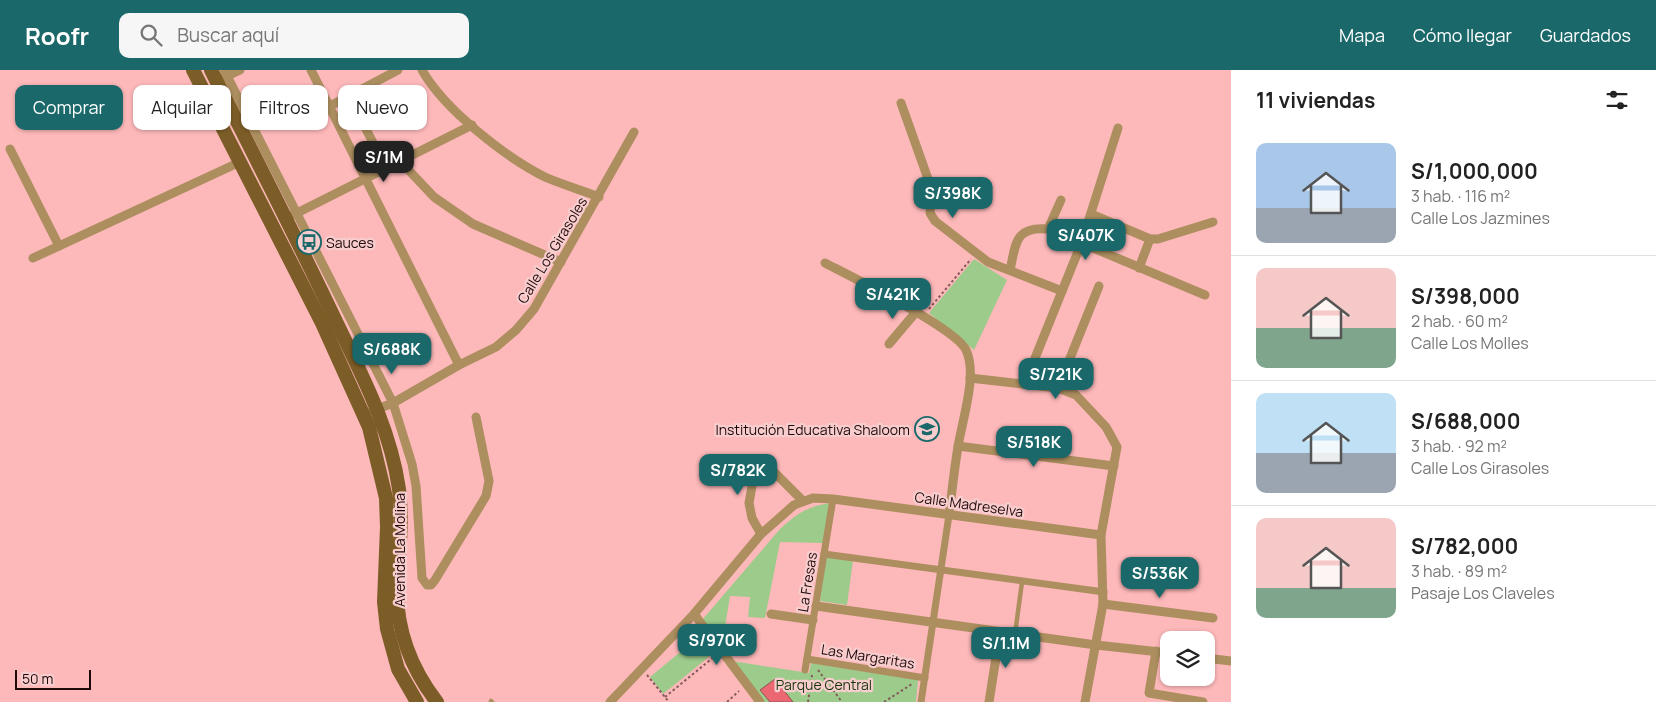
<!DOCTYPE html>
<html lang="es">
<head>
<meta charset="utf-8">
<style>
	:root { --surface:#fff; --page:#f6f6f6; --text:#222; --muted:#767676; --line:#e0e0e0; --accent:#1a686a }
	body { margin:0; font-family:Manrope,sans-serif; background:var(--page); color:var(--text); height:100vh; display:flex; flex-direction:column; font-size:19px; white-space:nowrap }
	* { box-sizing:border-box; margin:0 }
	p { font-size:16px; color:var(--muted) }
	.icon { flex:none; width:28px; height:28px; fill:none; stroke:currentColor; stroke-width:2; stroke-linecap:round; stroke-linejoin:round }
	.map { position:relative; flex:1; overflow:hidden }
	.drawer { display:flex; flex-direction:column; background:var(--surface); width:425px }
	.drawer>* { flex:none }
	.banner { position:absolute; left:15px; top:15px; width:475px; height:45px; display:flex; gap:10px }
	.buttons { position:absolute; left:1160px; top:561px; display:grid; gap:10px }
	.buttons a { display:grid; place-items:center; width:55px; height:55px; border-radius:10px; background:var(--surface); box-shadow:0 1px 4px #0004; font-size:25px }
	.scale { position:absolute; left:15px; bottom:12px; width:76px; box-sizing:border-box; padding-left:5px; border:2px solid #1f080a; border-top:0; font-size:14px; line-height:18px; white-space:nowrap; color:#1f080a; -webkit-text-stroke:4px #f8cdce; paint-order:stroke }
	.price { position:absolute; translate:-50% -42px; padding:0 11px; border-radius:10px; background:var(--accent); color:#fff; font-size:16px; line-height:32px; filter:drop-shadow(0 1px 2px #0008) }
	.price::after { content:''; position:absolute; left:50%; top:30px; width:15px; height:11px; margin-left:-8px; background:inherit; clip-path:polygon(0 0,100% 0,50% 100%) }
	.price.active { background:#222; color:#fff }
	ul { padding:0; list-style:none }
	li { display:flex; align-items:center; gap:15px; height:125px; padding:0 25px }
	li+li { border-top:1px solid var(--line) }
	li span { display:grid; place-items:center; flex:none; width:140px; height:100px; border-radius:10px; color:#555 }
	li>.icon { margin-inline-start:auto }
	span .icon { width:60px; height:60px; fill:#fffc; stroke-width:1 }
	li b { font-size:21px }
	h2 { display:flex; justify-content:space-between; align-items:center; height:60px; padding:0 25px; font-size:21px }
	.pill { padding:0 18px; border-radius:10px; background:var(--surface); box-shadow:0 1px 4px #0004; font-size:18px; line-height:45px }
	.pill.active { background:var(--accent); color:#fff }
	header { display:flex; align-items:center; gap:30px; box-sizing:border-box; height:70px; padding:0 25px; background:var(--accent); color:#fff }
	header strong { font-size:24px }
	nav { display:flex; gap:28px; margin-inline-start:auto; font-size:18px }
	.search { width:350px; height:45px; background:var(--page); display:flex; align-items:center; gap:12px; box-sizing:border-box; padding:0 18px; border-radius:10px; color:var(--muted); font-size:19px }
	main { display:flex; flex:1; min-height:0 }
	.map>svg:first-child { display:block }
	.green { fill:#9ccb8b }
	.building { fill:#eb6873; stroke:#8e5255 }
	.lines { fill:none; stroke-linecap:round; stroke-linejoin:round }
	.path { stroke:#85595a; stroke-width:2; stroke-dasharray:2.5 2.5; stroke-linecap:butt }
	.service { stroke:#ac8e5f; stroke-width:4.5 }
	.pedestrian { stroke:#ac8e5f; stroke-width:7 }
	.minor { stroke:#ac8e5f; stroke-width:9 }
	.primary { stroke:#7d5d27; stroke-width:14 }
	.labels { text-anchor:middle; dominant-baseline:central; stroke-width:4.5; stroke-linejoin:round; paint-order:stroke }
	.poi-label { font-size:14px; fill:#1f080a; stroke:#f8cdce; text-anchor:start }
	.street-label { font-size:14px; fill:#1f080a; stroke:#f8cdce }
	.park-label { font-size:14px; fill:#1a370c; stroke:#f8cdce }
</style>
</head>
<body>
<header>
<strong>Roofr</strong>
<div class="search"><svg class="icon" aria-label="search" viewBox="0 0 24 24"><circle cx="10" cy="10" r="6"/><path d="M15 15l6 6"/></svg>Buscar aquí</div>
<nav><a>Mapa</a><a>Cómo llegar</a><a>Guardados</a></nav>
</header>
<main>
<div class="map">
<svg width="1231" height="632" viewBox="0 0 1231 632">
	<rect width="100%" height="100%" fill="#fdb8b9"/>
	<!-- green -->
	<g class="green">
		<path d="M974 189 1007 210 974 280 929 243Z"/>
		<path d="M830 433 823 473 780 472 765 548 748 547 750 527 730 526 722 576 702 550 780 459C796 444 808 436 830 433Z"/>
		<path d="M826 486 853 490 847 535 820 531Z"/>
		<path d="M696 569 710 586 663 624 650 607Z"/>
		<path d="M732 591 809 603 811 593 918 610 916 632H764Z"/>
	</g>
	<!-- building -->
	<path class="building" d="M775 609 793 632H770L760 620Z"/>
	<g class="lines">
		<!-- path -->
		<g class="path">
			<path d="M929 239 971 189"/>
			<path d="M818 600 842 632"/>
			<path d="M647 605 669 632"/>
			<path d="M665 627 715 586"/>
			<path d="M727 632 739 621"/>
			<path d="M808 632 812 605"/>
			<path d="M884 632 912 614"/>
		</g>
		<!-- service -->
		<g class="service">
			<path d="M1015 564 1022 512"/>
			<path d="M491 631 492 632"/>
		</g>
		<!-- pedestrian -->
		<g class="pedestrian">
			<path d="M824 484 1104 522"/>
			<path d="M807 589 925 608"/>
			<path d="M805 600 833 429"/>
			<path d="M921 632 949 445"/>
		</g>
		<!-- minor -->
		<g class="minor">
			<path d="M224 0 393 333 412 394 416 416 422 508 427 515H431L435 510 486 426 489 411 476 347"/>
			<path d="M311 0 459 295"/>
			<path d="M422 0C444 39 505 87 545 107 563 115 582 120 599 127"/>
			<path d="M223 8 240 0"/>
			<path d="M349 26 386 98"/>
			<path d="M901 33 932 120 930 143 935 151 988 192 1062 221"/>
			<path d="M330 36 398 0"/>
			<path d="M10 79 59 176"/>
			<path d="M400 91 434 127 473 154 561 192"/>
			<path d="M1091 144 1150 169H1158L1213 152"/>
			<path d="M293 145 472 55"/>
			<path d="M1048 159 1061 130"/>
			<path d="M33 188 240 92"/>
			<path d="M825 193C852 207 956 258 966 280 978 305 962 350 958 377 954 400 952 422 949 445"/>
			<path d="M1139 198 1150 169"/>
			<path d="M1010 200C1016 173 1015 156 1048 159L1205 225"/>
			<path d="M889 274 916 242"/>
			<path d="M970 308 1058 318 1076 325 1106 357 1117 377 1101 465 1103 534 1085 632"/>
			<path d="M1025 313 1081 174 1118 58"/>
			<path d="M1058 318 1099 216"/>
			<path d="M372 341 393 333 459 295 496 277 516 260 534 239 634 62"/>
			<path d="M958 376 1114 396"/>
			<path d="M761 464 752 448 749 433 756 394 761 393 767 395 803 431"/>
			<path d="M1103 534 1213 548"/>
			<path d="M816 536 1096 575 1169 583"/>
			<path d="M694 544 760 632"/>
			<path d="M771 544 813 550"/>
			<path d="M1156 581 1149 623 1203 632"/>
			<path d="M1206 588 1231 591"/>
			<path d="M610 632 694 544 761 464 794 435 813 428 833 429 1101 465"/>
			<path d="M989 632 1000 562"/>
		</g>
		<!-- primary -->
		<g class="primary">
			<path d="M193 0 322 253 369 357 386 428 387 457 384 532 387 559 398 599 417 632"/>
			<path d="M211 0C252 81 293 161 332 243 359 300 390 355 399 419 403 452 399 484 397 517 396 559 411 599 437 632"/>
		</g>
	</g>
	<!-- icons -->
	<defs>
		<symbol id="bus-ring" viewBox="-11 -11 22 22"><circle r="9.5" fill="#f8cdce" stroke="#1a686a" stroke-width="1.5"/><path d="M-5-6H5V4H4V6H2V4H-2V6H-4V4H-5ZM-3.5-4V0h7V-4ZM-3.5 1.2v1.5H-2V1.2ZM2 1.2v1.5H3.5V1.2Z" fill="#1a686a"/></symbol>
		<symbol id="school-ring" viewBox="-11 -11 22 22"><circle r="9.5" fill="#f8cdce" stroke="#1a686a" stroke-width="1.5"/><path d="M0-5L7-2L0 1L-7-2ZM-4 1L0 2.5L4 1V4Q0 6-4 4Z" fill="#1a686a"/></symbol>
	</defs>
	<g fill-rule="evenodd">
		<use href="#bus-ring" x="295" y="158" width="28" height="28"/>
		<use href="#school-ring" x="913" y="345" width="28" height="28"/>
	</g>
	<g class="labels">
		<!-- poi labels -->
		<g class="poi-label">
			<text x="326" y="172">Sauces</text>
			<text x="910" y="359" text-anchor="end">Institución Educativa Shaloom</text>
		</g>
		<!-- street labels -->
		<g class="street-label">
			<text transform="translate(552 180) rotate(-59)">Calle Los Girasoles</text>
			<text transform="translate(969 434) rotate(8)">Calle Madreselva</text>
			<text transform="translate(399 480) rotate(-90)">Avenida La Molina</text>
			<text transform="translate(807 512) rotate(-81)">La Fresas</text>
			<text transform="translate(868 586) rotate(9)">Las Margaritas</text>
		</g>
		<!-- park labels -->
		<g class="park-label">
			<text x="824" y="614">Parque Central</text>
		</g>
	</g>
</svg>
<div class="buttons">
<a><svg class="icon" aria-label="layers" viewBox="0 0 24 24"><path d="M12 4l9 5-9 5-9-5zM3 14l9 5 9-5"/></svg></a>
</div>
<div class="scale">50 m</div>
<b class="price active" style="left:384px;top:113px">S/1M</b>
<b class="price" style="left:953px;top:149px">S/398K</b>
<b class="price" style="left:1086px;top:191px">S/407K</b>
<b class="price" style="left:893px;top:250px">S/421K</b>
<b class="price" style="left:392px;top:305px">S/688K</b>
<b class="price" style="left:1056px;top:330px">S/721K</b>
<b class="price" style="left:1034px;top:398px">S/518K</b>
<b class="price" style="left:738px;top:426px">S/782K</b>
<b class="price" style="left:1160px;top:529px">S/536K</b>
<b class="price" style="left:717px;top:596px">S/970K</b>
<b class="price" style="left:1006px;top:599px">S/1.1M</b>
<div class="banner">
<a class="pill active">Comprar</a>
<a class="pill">Alquilar</a>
<a class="pill">Filtros</a>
<a class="pill">Nuevo</a>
</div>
</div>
<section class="drawer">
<h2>11 viviendas<svg class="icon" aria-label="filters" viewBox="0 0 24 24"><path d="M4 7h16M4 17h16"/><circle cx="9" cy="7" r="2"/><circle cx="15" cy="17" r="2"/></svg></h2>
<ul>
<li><span style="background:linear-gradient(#a9c7e8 65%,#9aa5b1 0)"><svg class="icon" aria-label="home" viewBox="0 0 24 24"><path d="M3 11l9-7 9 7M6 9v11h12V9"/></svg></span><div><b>S/1,000,000</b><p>3 hab. · 116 m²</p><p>Calle Los Jazmines</p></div></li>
<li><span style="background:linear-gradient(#f6c9c9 60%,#7fa58c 0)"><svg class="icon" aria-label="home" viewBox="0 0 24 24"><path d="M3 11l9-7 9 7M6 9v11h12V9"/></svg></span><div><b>S/398,000</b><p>2 hab. · 60 m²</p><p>Calle Los Molles</p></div></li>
<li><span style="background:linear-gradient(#bfe0f5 60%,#9aa5b1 0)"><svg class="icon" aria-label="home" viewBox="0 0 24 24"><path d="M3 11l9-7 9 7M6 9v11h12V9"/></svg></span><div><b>S/688,000</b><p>3 hab. · 92 m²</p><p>Calle Los Girasoles</p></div></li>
<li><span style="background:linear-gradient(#f6c9c9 70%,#7fa58c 0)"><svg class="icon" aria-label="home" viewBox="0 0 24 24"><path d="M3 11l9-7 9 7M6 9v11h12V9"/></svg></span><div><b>S/782,000</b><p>3 hab. · 89 m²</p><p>Pasaje Los Claveles</p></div></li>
</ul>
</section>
</main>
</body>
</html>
